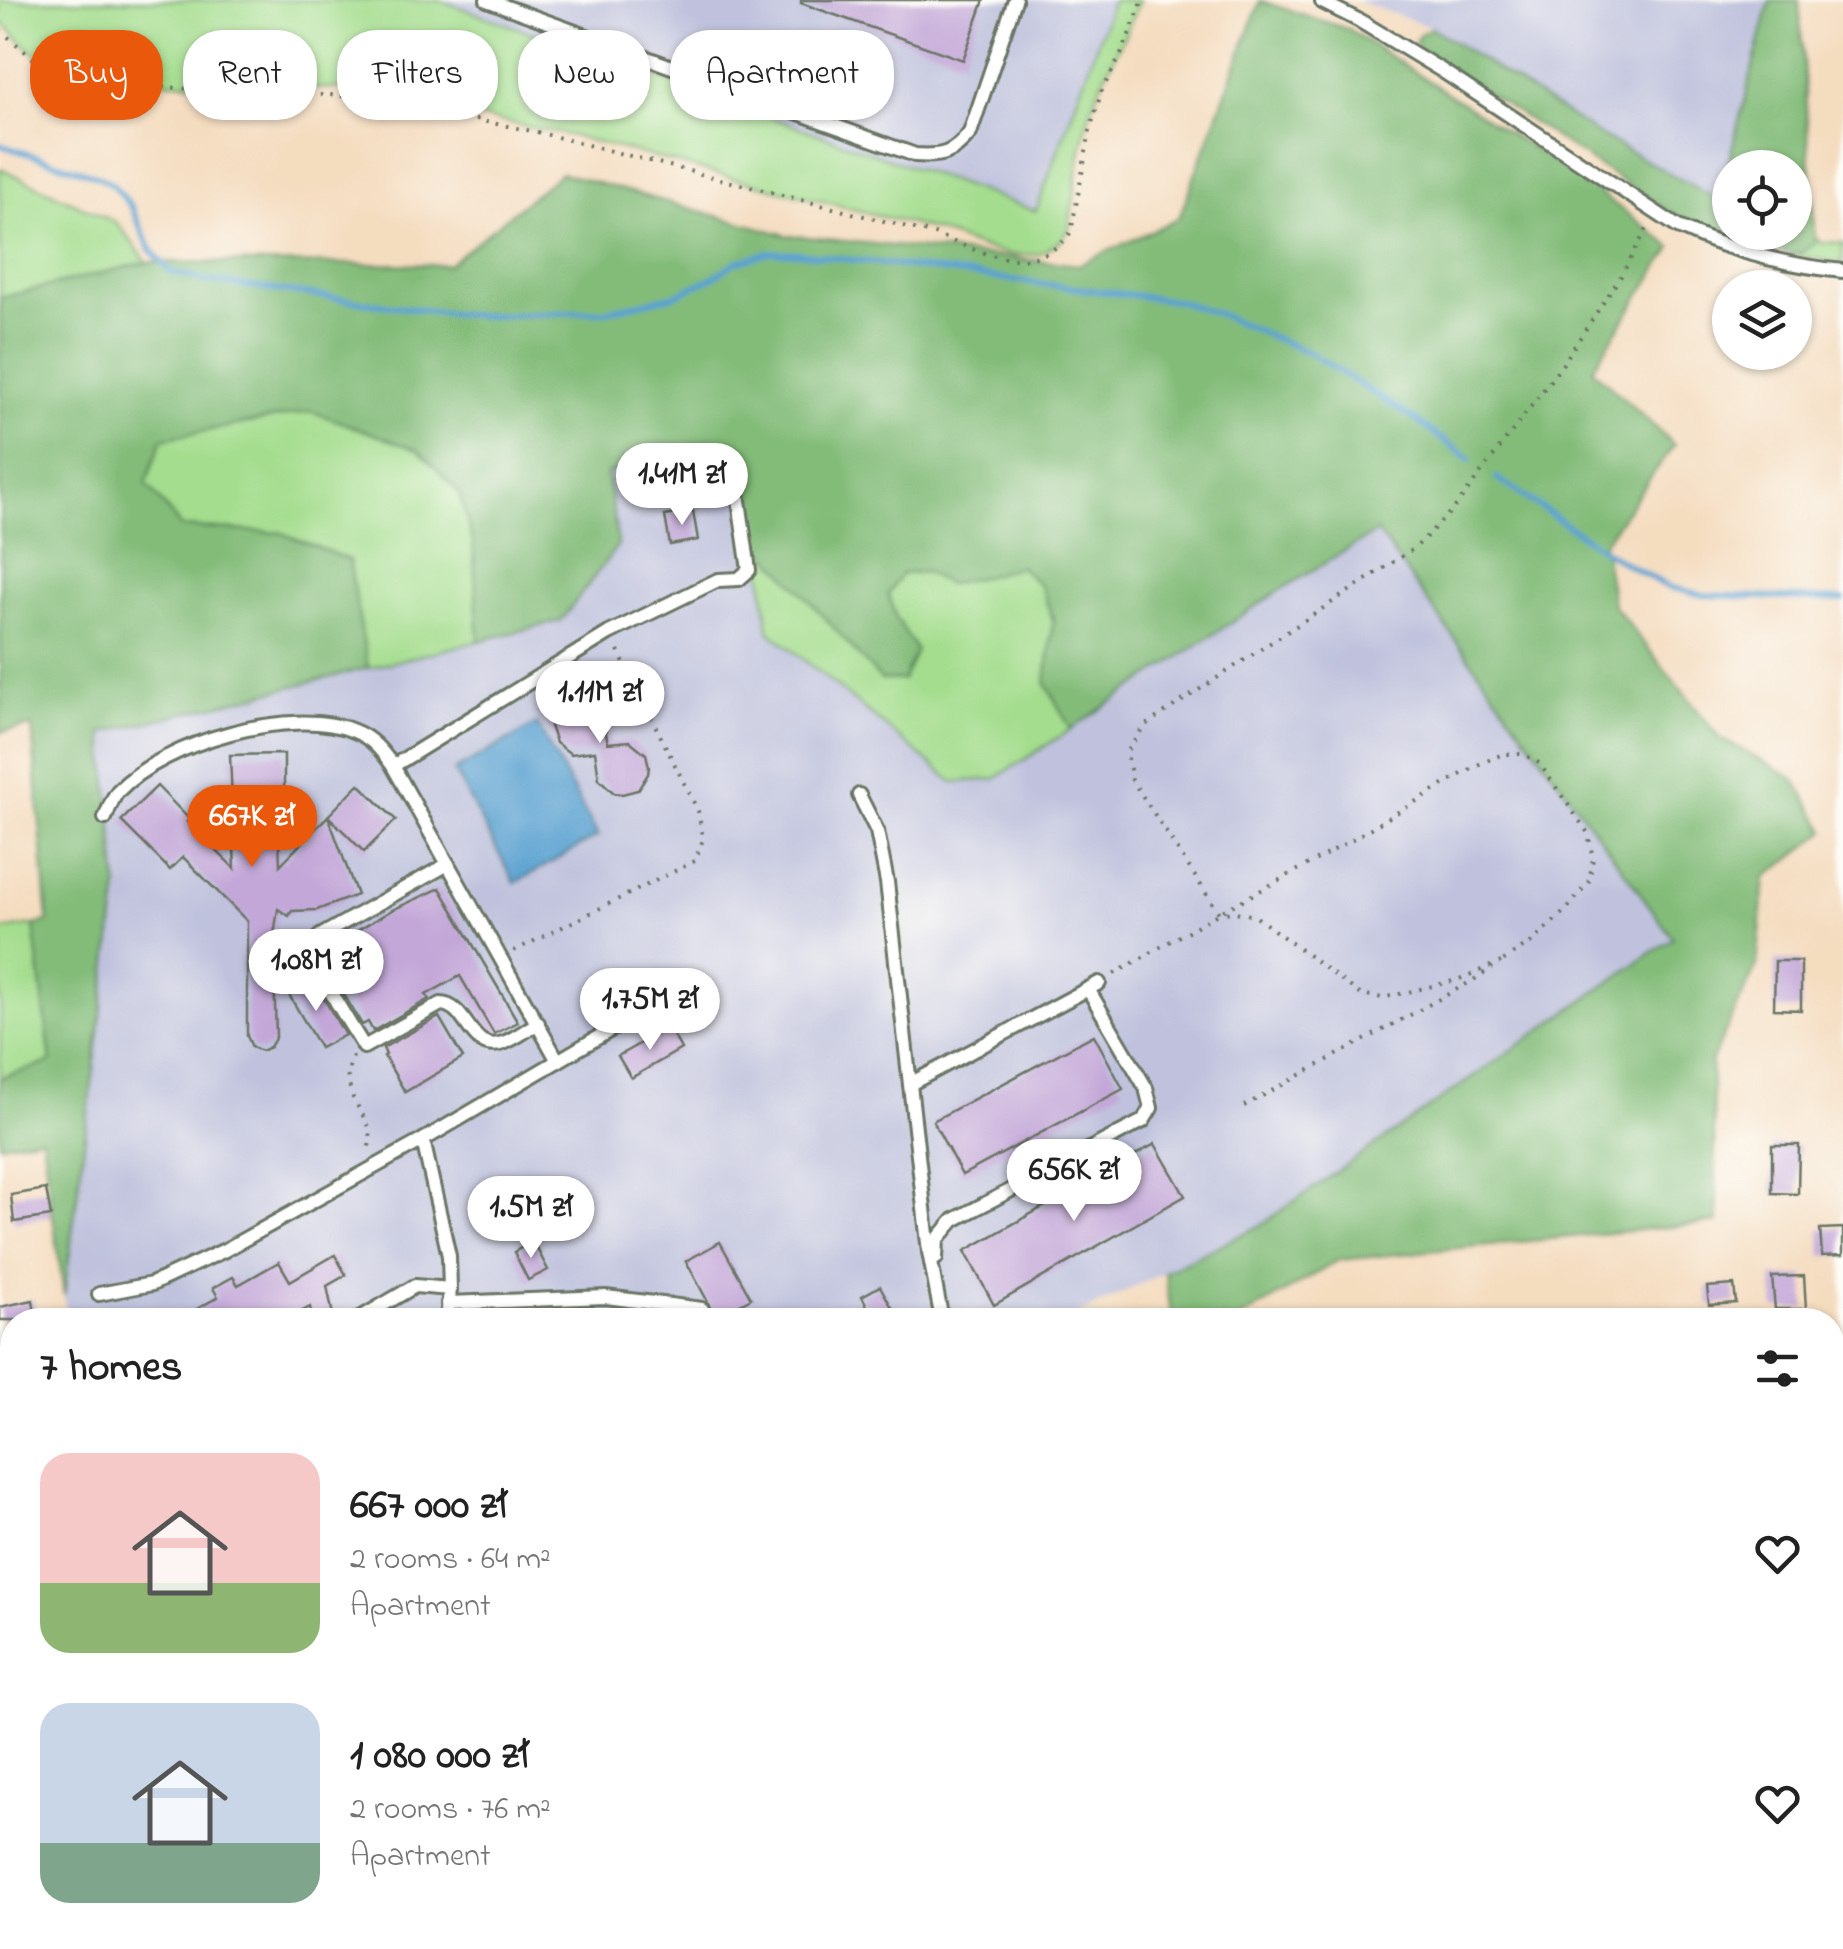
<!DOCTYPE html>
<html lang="en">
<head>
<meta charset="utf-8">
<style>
	:root { --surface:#fff; --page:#f6f6f6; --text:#222; --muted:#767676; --accent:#ea580c }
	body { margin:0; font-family:"Indie Flower",sans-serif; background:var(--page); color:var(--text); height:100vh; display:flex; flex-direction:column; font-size:38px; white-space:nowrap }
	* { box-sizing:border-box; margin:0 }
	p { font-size:32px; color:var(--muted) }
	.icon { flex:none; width:55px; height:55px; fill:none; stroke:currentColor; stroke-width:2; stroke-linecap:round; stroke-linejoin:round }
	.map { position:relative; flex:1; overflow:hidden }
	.side { position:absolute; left:0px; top:1308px; width:1845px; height:642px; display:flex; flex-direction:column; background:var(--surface); border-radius:40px 40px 0 0; box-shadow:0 2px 8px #0004 }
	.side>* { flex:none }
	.guide { position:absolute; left:30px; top:30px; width:1000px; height:90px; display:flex; gap:20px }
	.buttons { position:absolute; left:1712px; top:150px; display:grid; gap:20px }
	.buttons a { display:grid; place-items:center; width:100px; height:100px; border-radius:50%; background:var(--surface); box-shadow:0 2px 8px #0004; font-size:50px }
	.price { position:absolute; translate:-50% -85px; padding:0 22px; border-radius:35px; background:#fff; color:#222; font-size:32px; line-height:65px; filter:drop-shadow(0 2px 5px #0008) }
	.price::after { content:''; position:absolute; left:50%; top:60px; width:30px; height:22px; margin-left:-15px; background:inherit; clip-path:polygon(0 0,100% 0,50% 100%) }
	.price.active { background:var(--accent); color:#fff }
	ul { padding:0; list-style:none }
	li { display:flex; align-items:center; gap:30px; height:250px; padding:0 40px }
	li span { display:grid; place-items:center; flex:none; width:280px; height:200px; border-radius:30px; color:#555 }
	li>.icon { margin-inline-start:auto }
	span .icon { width:120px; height:120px; fill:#fffc; stroke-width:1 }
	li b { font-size:42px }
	h2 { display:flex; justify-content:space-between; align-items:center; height:120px; padding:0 40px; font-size:42px }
	.tag { padding:0 35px; border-radius:40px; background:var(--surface); box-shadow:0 2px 8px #0004; font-size:35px; line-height:90px }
	.tag.active { background:var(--accent); color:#fff }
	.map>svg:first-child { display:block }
	.industrial { fill:#c0c2dd }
	.green { fill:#a4dd8e; stroke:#628d61; stroke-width:2.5 }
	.forest { fill:#83bc79; stroke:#517c56; stroke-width:2.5; fill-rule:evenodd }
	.water { fill:#5ba2d1; stroke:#3d7082; stroke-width:2.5 }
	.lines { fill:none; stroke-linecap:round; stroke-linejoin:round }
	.stream { stroke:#5ba2d1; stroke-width:6 }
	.building { fill:#c3a7d8 }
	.lane-casing { stroke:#6a7565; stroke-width:18 }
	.secondary-casing { stroke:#6a7565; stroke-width:40 }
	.path { stroke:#6a7565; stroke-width:4; stroke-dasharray:2.5 8; stroke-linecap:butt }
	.lane { stroke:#fff; stroke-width:12 }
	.secondary { stroke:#fde5c5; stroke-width:35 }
</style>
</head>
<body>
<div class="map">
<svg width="1843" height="1949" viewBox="0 0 1843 1949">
	<rect width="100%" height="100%" fill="#fdfcf7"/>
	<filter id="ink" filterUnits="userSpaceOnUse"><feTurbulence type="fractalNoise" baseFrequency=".01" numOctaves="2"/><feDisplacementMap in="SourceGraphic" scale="20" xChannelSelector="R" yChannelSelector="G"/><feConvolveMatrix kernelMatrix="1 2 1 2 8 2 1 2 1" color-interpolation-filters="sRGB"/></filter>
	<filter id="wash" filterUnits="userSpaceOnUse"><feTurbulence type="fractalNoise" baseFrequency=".0048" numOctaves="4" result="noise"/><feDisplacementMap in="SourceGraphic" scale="40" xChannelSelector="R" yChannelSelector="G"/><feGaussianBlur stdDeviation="2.25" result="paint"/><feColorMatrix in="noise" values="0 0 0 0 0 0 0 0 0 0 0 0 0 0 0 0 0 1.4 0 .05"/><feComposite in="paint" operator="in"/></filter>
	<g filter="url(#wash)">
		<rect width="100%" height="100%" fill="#f4dcbf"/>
		<!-- industrial -->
		<g class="industrial">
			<path d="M439 0H1113L1037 211Z"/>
			<path d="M1355 0H1770L1719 200 1599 135 1432 28Z"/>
			<path d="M745 451 770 631 995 779 1280 590 1377 531 1673 938 1259 1226 1067 1320H67L64 1295 118 887 103 733 561 621 607 473Z"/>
		</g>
		<!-- green -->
		<g class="green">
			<path d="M0 0H439L1036 211 1113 0H1139C1127 37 1105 70 1092 107 1079 145 1076 188 1069 229L1062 240 1040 254 1011 255 979 247 933 230 572 136 339 88C284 89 230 86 176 82 131 79 81 80 40 57 26 48 13 32 0 21Z"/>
			<path d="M0 168 117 223 147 262 0 298Z"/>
			<path d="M1814 235 1821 242 1843 243V263L1783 253H1799L1815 243Z"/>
			<path d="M311 411 418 450 459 492 473 542 479 641 368 668 348 560 282 533 181 527 145 483 162 439Z"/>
			<path d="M758 544 882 680 916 650 896 618 888 593 901 574 925 572 947 584 986 576 1019 566 1041 586 1053 620 1046 684 1071 729 995 779 953 782 769 631Z"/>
			<path d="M34 925 51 1063 0 1078V930Z"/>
			<path d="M1843 1513V1666L1836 1668 1843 1709V1731L1837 1733 1832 1707V1516Z"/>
			<path d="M75 1938H131L130 1949H79Z"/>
			<path d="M302 1938H451L453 1949H440L435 1938 355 1949H304Z"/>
			<path d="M1265 1938H1415L1417 1949H1267Z"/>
			<path d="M1499 1938H1581L1584 1949H1501Z"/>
			<path d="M1656 1938H1696L1697 1949H1653Z"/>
		</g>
		<!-- forest -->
		<g class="forest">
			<path d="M1770 0H1799L1815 243C1809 248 1809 250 1802 252 1774 259 1692 223 1665 209L1418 48 1415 42 1420 34 1432 28 1599 135 1719 200ZM1730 168H1795V232H1730Z"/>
			<path d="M1260 1 1348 29 1588 184 1672 247 1592 369 1674 445 1603 543 1613 605 1720 738 1794 779 1826 831 1765 878 1757 965 1711 1062 1718 1222 1339 1260 1238 1320H1172L1165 1272 1259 1226 1673 938 1377 532 1280 590 1071 729 1046 684 1053 619 1041 586 1020 567 986 576 947 584 925 572 901 574 888 594 896 618 916 650 903 680H881L758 544 745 451 607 473 618 545 561 621 479 641 473 542 459 492 418 450 311 411 162 439 146 483 181 527 282 533 349 560 368 668 103 733 118 887 64 1295 42 1137 0 1144V1078L51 1062 34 925 48 922 32 727 0 732V298L147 262 448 265 561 173 786 235 1079 265 1179 218Z"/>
			<path d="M12 1905V1938H75L79 1949H0V1907Z"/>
			<path d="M1833 1922 1838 1949H1697L1696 1938H1832Z"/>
			<path d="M131 1938H302L304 1949H130Z"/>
			<path d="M435 1938 440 1949H355Z"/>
			<path d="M633 1938H747L746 1949H633Z"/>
			<path d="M1581 1938H1656L1653 1949H1584Z"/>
		</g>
		<!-- water -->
		<path class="water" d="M537 724 598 836 515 883 454 771Z"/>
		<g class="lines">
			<!-- stream -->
			<g class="stream">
				<path d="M0 145 92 174 111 183 131 206 151 250 171 272 208 281 445 313 484 316 606 311 676 295 712 278 736 262 770 252 798 253 1178 301 1216 313 1312 354 1417 421 1470 459"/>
				<path d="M1497 478 1617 559 1668 587 1703 595 1843 600"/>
			</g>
		</g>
		<g id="blocks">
			<!-- building -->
			<g class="building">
				<path d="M801 0H984L963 60 801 3Z"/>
				<path d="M693 511 698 540 670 545 665 516Z"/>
				<path d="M578 699 592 703 602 714 608 743 630 741 646 754 649 767 648 774 638 790 622 794 614 793 599 779 595 751 571 754 556 743 550 726 555 712 562 704Z"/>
				<path d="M284 754V798H277L280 865 328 816 357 895 317 910 292 911 289 916 278 909 273 941 276 1037 270 1047 261 1051 252 1047 247 1036V921L183 857 170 870 121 821 157 786 190 820 187 822 235 869 230 755Z"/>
				<path d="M359 784 396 820 364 852 328 816Z"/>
				<path d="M440 888 518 1022 494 1034 460 976 426 995 429 999 373 1031 368 1022 362 1025 343 993 338 983H344L325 949 392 910Z"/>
				<path d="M1775 961H1801V1010L1774 1009Z"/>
				<path d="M316 985 345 1035 320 1048 285 988Z"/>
				<path d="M439 1017 463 1058 405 1092 384 1056 386 1055 383 1048Z"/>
				<path d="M669 1027 681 1049 631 1078 618 1056Z"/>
				<path d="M1094 1035 1123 1089 962 1175 933 1121Z"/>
				<path d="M1155 1144 1185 1196 994 1305 965 1251Z"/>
				<path d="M1772 1145H1799L1798 1194 1772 1193Z"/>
				<path d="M46 1189 51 1216 14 1222 11 1195Z"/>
				<path d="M1843 1228V1255L1822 1256 1820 1229Z"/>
				<path d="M533 1241 548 1270 528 1280 514 1252Z"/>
				<path d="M720 1242 751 1298 716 1317 686 1261Z"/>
				<path d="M335 1255 346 1275 327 1286 334 1320H313L310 1307 287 1319 283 1312 268 1320H177L218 1297 213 1288 233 1277 238 1285 279 1262 290 1281Z"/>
				<path d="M1804 1276 1806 1309H1775L1772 1277Z"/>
				<path d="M1734 1285 1736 1303 1709 1305 1707 1287Z"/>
				<path d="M880 1286 899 1320H874L862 1296Z"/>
				<path d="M33 1300 36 1320H0V1307Z"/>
			</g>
		</g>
	</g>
	<g filter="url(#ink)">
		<use href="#blocks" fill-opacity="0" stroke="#6a7565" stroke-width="2.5"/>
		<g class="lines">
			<defs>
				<g id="lane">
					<path d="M487 0 915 155C942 157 953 154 970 133L1015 0"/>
					<path d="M1322 2 1360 21 1441 70 1678 227C1730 251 1786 265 1843 271"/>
					<path d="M393 766 609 633 718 580 739 579 749 570 733 459"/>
					<path d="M859 795 877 831 887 882 929 1252 942 1320"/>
					<path d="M105 818C109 809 112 798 118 791 164 743 291 705 354 731 372 738 382 751 393 766L558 1061"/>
					<path d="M448 864 320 936 314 946C318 979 347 1018 364 1047L441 1004C468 1005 470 1055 503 1043 515 1039 526 1030 538 1023"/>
					<path d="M910 1084 1099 983"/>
					<path d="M423 1140 449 1256 450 1289 447 1320"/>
					<path d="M936 1258 937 1240 954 1220 1143 1121 1151 1108 1146 1088 1088 989"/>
					<path d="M99 1294 152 1284 225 1250 423 1140 619 1025"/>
					<path d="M448 1303 606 1297 702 1309"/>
					<path d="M357 1320 415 1286 450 1289"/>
					<path d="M1245 1938 1248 1949"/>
				</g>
				<g id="secondary">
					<path d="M1832 1487H1843"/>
					<path d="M0 1521H12"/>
					<path d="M1832 1777 1843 1838"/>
				</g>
			</defs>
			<!-- lane casing -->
			<use href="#lane" class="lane-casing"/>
			<!-- secondary casing -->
			<use href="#secondary" class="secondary-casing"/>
			<!-- path -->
			<g class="path">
				<path d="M0 30 35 60 64 76 91 81 253 94 329 95 366 98 537 132 934 234C981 252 1034 281 1071 232L1091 126 1102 90 1120 57 1143 0"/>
				<path d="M514 951 695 861 703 839 698 811 617 649"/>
				<path d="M1501 962 1457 980 1383 998 1360 994 1255 916 1235 912 1219 913 1132 780 1127 752 1144 726 1416 547 1457 505 1562 365 1621 276 1649 225"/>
				<path d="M1114 974 1219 913 1329 853 1477 765 1503 754H1523L1539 763 1588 833 1593 859 1589 881 1568 908 1532 942 1501 962"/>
				<path d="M353 1056 347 1074 349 1085 353 1098 371 1130 369 1147"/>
				<path d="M1244 1106 1472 981 1493 967"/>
				<path d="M1832 1686 1843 1749"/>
			</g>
			<!-- lane -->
			<use href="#lane" class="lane"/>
			<!-- secondary -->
			<use href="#secondary" class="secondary"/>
		</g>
	</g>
</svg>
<div class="buttons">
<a><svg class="icon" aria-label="locate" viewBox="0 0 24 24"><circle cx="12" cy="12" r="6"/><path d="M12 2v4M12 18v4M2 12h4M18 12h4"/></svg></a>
<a><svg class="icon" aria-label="layers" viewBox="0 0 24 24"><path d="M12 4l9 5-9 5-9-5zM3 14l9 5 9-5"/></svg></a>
</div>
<b class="price" style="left:682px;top:528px">1.41M zł</b>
<b class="price" style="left:600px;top:746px">1.11M zł</b>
<b class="price active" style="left:252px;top:870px">667K zł</b>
<b class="price" style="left:316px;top:1014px">1.08M zł</b>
<b class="price" style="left:650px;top:1053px">1.75M zł</b>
<b class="price" style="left:1074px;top:1224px">656K zł</b>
<b class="price" style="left:531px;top:1261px">1.5M zł</b>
<div class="guide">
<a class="tag active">Buy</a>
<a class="tag">Rent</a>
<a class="tag">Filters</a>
<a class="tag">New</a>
<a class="tag">Apartment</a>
</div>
<section class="side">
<h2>7 homes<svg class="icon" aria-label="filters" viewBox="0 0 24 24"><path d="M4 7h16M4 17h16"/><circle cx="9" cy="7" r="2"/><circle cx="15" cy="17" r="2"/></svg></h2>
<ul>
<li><span style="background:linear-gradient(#f6c9c9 65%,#8fb573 0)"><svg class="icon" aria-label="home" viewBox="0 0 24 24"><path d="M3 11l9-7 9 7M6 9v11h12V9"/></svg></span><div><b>667 000 zł</b><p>2 rooms · 64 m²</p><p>Apartment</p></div><svg class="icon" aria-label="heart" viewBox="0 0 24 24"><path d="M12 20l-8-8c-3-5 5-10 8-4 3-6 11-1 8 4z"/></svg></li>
<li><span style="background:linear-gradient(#c9d6e8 70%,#7fa58c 0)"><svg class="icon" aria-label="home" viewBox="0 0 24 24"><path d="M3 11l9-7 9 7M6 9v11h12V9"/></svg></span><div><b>1 080 000 zł</b><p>2 rooms · 76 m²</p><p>Apartment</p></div><svg class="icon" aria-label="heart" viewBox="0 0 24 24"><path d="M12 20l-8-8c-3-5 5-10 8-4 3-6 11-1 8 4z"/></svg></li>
</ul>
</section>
</div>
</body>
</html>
